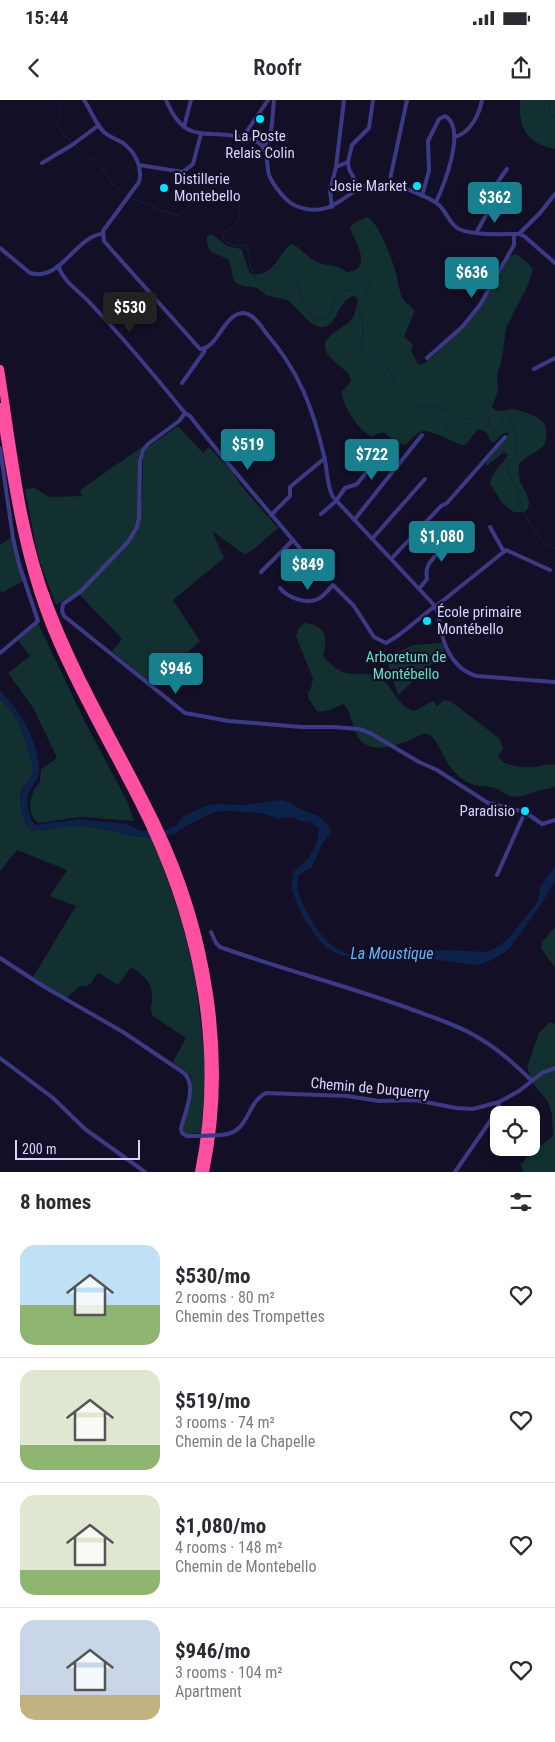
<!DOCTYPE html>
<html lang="en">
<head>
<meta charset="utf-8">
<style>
	:root { --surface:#fff; --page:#f2f2f3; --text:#2b2b33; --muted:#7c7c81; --line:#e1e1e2; --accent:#187f8f }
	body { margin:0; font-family:"Roboto Condensed",sans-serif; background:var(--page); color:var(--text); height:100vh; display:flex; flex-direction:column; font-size:19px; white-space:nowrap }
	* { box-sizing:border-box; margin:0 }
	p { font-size:16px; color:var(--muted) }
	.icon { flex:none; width:28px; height:28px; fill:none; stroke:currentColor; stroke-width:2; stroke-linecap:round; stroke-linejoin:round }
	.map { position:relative; height:1072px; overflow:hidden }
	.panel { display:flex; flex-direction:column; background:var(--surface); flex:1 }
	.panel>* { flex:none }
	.controls { position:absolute; left:490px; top:1006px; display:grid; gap:10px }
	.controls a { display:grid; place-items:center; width:50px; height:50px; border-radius:10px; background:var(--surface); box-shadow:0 2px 8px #0003; font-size:25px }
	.scale { position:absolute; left:15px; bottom:12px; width:125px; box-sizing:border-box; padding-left:5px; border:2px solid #d9d4ff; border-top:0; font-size:14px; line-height:18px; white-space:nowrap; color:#d9d4ff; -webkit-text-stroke:4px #130f26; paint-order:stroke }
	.price { position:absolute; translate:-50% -42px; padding:0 11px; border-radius:5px; background:var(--accent); color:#fff; font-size:16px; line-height:32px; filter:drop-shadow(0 1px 2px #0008) }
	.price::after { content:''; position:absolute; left:50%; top:30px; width:15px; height:11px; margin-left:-8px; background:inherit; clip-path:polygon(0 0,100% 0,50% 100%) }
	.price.active { background:#222; color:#fff }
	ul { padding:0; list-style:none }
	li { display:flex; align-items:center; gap:15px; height:125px; padding:0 20px }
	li+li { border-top:1px solid var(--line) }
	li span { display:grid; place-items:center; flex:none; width:140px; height:100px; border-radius:15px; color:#555 }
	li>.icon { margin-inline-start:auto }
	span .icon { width:60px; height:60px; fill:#fffc; stroke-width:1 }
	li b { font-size:21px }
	h2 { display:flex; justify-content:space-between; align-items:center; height:60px; padding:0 20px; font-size:21px }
	.status { display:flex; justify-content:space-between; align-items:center; height:35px; padding:0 25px; background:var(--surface); direction:ltr }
	.status svg { height:14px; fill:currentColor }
	header { display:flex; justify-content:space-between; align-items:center; height:65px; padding:0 20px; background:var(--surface); font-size:22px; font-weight:600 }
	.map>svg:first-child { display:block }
	.green { fill:#12302f }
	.water { fill:#0c2248 }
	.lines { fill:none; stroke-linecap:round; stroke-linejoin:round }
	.stream { stroke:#0c2248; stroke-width:1 }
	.street { stroke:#3d3a85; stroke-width:4 }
	.highway { stroke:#ff4fa3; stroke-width:8 }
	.street-bridge { stroke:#3d3a85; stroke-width:4 }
	.poi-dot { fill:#00e5ff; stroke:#130f26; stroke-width:2 }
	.labels { text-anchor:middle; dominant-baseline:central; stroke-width:4.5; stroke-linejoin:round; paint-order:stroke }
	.poi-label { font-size:15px; fill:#d9d4ff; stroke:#130f26; text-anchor:start }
	.park-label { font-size:15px; fill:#5fe0c0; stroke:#130f26 }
	.street-label { font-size:15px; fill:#d9d4ff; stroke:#130f26 }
	.water-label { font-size:16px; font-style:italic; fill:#62b6ff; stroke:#130f26 }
</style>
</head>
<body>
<div class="status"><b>15:44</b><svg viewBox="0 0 49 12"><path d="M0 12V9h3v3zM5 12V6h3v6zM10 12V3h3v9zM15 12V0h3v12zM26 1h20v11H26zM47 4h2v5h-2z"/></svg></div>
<header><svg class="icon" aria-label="back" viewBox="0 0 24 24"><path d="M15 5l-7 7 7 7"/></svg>Roofr<svg class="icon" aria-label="share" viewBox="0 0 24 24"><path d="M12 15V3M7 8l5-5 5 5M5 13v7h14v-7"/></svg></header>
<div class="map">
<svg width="555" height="1072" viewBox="0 0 555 1072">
	<rect width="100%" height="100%" fill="#130f26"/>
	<!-- green -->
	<g class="green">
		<path d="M520 0H555V49C527 44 518 28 520 0Z"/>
		<path d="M367 117C379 121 393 163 397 176 398 182 399 189 401 195 403 201 410 206 415 210L404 237 413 245 411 251 418 264 421 265C433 258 441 248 451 239 476 216 494 189 509 157L516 154 528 163 533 169 528 185 506 228 502 259 497 274 498 291 492 306C498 315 504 309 513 309 517 309 521 311 524 312 544 318 551 326 544 346L524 359 519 364C519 368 518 373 519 377 521 389 536 400 525 412H514L503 404 490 384C492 370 502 366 508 354L504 352 488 365H486V362L507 337 508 332 502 334 495 342H491L487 333 479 329C472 333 469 344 464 345 459 346 434 330 423 331 415 333 411 341 404 345L397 342 383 332 372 336C361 334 340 303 342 291 344 288 348 286 350 283 356 271 325 262 325 246 325 234 344 229 352 219 356 214 356 207 358 200L355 196C336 200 340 223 324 227 311 230 299 207 288 201 282 197 273 198 266 195 263 193 260 190 257 188 250 186 240 187 235 182 232 179 232 167 229 160 216 152 206 156 207 136L212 134 227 146 241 149C246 158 245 166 251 174 276 177 277 154 291 144 301 147 307 158 317 162 328 167 336 163 347 172 374 170 355 141 350 128L354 123Z"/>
		<path d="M178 326 203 353 208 348 211 349 232 371 242 387 278 428 254 449 245 454 238 450 212 431 224 458 173 500 200 541 152 585 112 551 122 539 77 492 56 505 38 457 25 389 34 388 50 397 82 396 80 390 142 347 138 358V399L142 401 143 355 148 347Z"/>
		<path d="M12 437 23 481 2 493 0 491V445Z"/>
		<path d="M38 523 84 620 127 701 134 721 80 717 39 723C24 714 30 692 40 682L41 669 57 658 34 609 8 573 30 556 18 540Z"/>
		<path d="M304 523C326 525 328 537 323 556 330 564 339 573 352 574 361 574 370 573 378 577 395 586 395 605 414 611L433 601 437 606 444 600 450 601 499 638 503 648 498 657C504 666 524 668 535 667 543 666 547 663 555 665V686C549 690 547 688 541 690 529 692 521 700 508 695 502 692 497 688 491 687 487 686 483 686 479 686 467 684 458 677 451 668 444 660 437 636 427 634 423 632 417 637 413 639 402 643 385 650 372 647 350 641 356 619 344 604 334 607 328 613 317 611L309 600 308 592 311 588 313 579 296 536 298 529Z"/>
		<path d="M442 543 445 552 398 595 386 557 413 545Z"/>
		<path d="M0 599C17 614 25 635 30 657 32 662 34 667 33 672 32 680 24 685 21 692 18 702 24 717 27 727L45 730 58 727 81 725 113 731 127 735 153 738 155 743 182 822 195 876 206 968 201 1033 186 1034 183 1030 192 991 191 976 173 962 186 938 153 916C150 911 151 907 152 901 153 883 146 878 133 868H130L118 885 99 873C90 880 94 887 80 886L65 899 32 879 76 806 50 796 67 770 17 750 0 771Z"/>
		<path d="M555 827V868L541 848 542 842Z"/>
		<path d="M550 922 555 924V1072H524L521 1065C528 1052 542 1046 553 1036L552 1014 547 1000 534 985 527 967 539 933Z"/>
	</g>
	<!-- water -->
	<path class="water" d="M0 591C21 611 38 641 39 670 39 681 31 686 28 695 26 704 29 719 35 725L79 719 126 724 139 730 147 731 168 729 177 725 183 716 206 706 213 704 244 705 281 700 289 702 302 710 318 716 328 725 332 732 322 744 312 767 299 775C295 789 299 796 305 808 316 829 328 850 354 855L446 850 487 852 494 849 507 840 534 807 538 801 540 787 555 766V781L540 806 509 849 492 860 477 865 399 855 362 859 341 855 334 852 326 847 316 836 304 819 291 788 294 771C309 761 318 747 319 729L310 722 300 721 292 717 278 719 261 713 229 711 214 712 186 726 174 734 148 737 127 735 113 731 81 725 32 731C23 725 17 702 22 692 25 685 32 680 33 672 34 667 31 661 30 656 25 635 17 614 0 599Z"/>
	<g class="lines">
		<!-- stream -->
		<g class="stream">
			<path d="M58 0 61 14 57 22 61 31 72 42"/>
			<path d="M550 0 549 11 555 17"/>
			<path d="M75 45 86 55 99 64 113 85 127 95"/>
			<path d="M130 97 160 110 177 115C191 109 208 79 228 87 238 96 246 115 234 126 231 129 227 130 224 132L223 140 231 145H246C251 157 248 172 259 180 271 177 276 165 288 162 291 163 292 163 293 167 300 185 300 205 316 219 342 222 325 182 350 191L367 181 370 186C367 193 362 199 360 206 357 215 364 220 363 228 363 239 358 248 368 257 375 263 383 262 389 271 397 284 398 297 413 305 424 310 433 300 449 313V318L445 324 447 329H451L463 319H472L483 312 485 313 489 317V327L496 330 502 324 503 314 507 313 509 315 517 339V348L515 356 508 363 507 371 517 389 523 412 539 437 547 445 555 448"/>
		</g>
		<!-- street -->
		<g class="street">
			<path d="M84 0C91 10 95 23 103 31 108 37 117 39 123 43 135 52 143 67 139 82L103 131 104 141 110 148 200 249C218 249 223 214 243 213 253 213 261 226 266 233 299 271 313 308 324 356 328 371 326 384 333 397L435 506C439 513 439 521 441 530 445 550 455 569 476 576L555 582"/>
			<path d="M166 0C185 45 203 29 241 37 246 38 254 40 259 43 269 50 266 64 269 75 273 85 286 102 296 106 339 122 345 82 383 83 396 84 430 97 439 105 447 112 449 124 459 129 474 136 502 134 519 134L524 136 555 163"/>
			<path d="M184 27 191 0"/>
			<path d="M243 37 268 0"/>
			<path d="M455 37C471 32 479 15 482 0"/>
			<path d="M263 47C274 34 272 16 274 0"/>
			<path d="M42 63 72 45 99 25"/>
			<path d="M139 65 183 72 193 64 201 34"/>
			<path d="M336 67 348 62"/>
			<path d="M389 84 407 0"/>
			<path d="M359 88 349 69 348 62 352 45 369 28 373 0"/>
			<path d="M422 96 429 71 428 41 439 19 445 16C467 28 444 85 436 102"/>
			<path d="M332 107 330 91 336 67 344 0"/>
			<path d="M476 133 494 101 497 83 507 69"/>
			<path d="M519 134 540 113 555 94"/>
			<path d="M0 148 30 173C61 182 76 136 102 134"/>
			<path d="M58 166C65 184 79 190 91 204 124 239 155 276 185 313L190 316C225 362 265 406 302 451"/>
			<path d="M427 258 462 227 480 205 514 145V134"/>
			<path d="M534 269 555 258"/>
			<path d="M182 283 204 252 205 248"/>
			<path d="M185 313 179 321 148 344 143 350 140 361 139 418 137 427 128 442 80 492 63 504 62 511 64 516 185 613 229 621 301 627H333L359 629 370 633 419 662 437 670 488 703 525 712 542 724 555 720"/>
			<path d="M0 348 13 438 19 464 38 521 0 553"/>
			<path d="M321 414 336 401 345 388 357 384 390 343"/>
			<path d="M271 415 290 396V387L325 358"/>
			<path d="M355 419 422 335"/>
			<path d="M490 427 504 452"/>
			<path d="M372 439 425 379"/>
			<path d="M392 458 441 406 447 403 505 337"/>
			<path d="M261 472 293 440"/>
			<path d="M280 488C287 497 306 505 318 499 323 497 329 489 333 485L354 506 374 537 386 543 399 535 435 506"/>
			<path d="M419 489 427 479C424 463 434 459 443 447L444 443 442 430"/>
			<path d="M435 507 506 450 550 470"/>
			<path d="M497 775 525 712"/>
			<path d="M211 832 216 843 220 847C281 869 344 885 405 907 429 916 456 924 479 938 498 949 516 965 532 981"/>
			<path d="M0 858 43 886 123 932 184 973C198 986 184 1014 181 1029L182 1033 187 1036H198"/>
			<path d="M0 958 53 998 85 1029 145 1072"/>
			<path d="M221 1035C251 1033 245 1003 266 993L347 996 379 1001 415 1000 456 1008 473 1009 499 1002 519 991 542 973 555 968"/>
			<path d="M455 1072 493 1017 498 1008 499 1002"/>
		</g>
		<!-- highway -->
		<g class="highway">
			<path d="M0 269C13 348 20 431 49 505 78 582 122 652 157 725 208 831 229 957 205 1072"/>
			<path d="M0 307C13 388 24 467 57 542 84 605 121 664 150 726 200 833 223 955 199 1072"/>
		</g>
		<!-- street-bridge -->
		<path class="street-bridge" d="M198 1036 221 1035"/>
	</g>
	<!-- markers -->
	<g class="poi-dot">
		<circle cx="260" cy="19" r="5"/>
		<circle cx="417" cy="86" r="5"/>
		<circle cx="164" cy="88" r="5"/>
		<circle cx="427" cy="521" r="5"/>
		<circle cx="525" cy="711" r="5"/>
	</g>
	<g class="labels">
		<!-- poi labels -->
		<g class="poi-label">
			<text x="260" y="36" text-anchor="middle">La Poste<tspan x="260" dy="17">Relais Colin</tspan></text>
			<text x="174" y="79">Distillerie<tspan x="174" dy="17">Montebello</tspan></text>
			<text x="407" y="86" text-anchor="end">Josie Market</text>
			<text x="437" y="512">École primaire<tspan x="437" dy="17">Montébello</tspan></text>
			<text x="515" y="711" text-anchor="end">Paradisio</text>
		</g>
		<!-- park labels -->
		<g class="park-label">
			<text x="406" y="557">Arboretum de<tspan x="406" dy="17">Montébello</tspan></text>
		</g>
		<!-- street labels -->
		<g class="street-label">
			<text transform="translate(370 988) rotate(5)">Chemin de Duquerry</text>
		</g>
		<!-- water labels -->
		<g class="water-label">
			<text x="392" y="853">La Moustique</text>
		</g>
	</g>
</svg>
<div class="controls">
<a><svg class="icon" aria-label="locate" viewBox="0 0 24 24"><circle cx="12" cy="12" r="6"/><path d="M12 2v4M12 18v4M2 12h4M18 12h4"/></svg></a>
</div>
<div class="scale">200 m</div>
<b class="price" style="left:495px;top:124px">$362</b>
<b class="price" style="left:472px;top:199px">$636</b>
<b class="price active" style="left:130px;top:234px">$530</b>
<b class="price" style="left:248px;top:371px">$519</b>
<b class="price" style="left:372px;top:381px">$722</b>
<b class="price" style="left:442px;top:463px">$1,080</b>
<b class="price" style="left:308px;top:491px">$849</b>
<b class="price" style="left:176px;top:595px">$946</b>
</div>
<section class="panel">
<h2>8 homes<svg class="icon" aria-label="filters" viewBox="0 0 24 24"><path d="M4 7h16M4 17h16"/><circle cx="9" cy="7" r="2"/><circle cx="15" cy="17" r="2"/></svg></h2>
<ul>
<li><span style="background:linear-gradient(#bfe0f5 60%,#8fb573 0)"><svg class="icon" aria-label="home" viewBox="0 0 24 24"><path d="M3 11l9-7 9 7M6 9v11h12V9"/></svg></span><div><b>$530/mo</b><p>2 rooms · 80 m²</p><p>Chemin des Trompettes</p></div><svg class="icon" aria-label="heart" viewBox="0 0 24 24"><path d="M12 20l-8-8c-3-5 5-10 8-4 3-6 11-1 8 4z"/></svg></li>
<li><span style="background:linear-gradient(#dfe7d0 75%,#8fb573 0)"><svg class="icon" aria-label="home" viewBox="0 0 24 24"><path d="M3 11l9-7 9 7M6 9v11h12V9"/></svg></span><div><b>$519/mo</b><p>3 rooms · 74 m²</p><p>Chemin de la Chapelle</p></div><svg class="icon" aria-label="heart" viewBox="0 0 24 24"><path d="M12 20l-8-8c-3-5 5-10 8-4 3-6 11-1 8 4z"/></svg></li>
<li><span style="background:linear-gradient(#dfe7d0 75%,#8fb573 0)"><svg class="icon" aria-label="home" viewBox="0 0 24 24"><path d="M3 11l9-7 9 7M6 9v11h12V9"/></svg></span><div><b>$1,080/mo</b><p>4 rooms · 148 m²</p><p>Chemin de Montebello</p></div><svg class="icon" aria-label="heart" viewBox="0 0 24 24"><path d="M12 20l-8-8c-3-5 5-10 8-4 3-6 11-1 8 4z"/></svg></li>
<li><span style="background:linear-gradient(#c9d6e8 75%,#c2b280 0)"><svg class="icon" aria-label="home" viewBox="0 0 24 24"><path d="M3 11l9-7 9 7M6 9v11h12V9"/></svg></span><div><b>$946/mo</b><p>3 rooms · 104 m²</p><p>Apartment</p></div><svg class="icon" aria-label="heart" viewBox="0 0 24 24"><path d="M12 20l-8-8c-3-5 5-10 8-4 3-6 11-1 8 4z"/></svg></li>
</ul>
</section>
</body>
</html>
